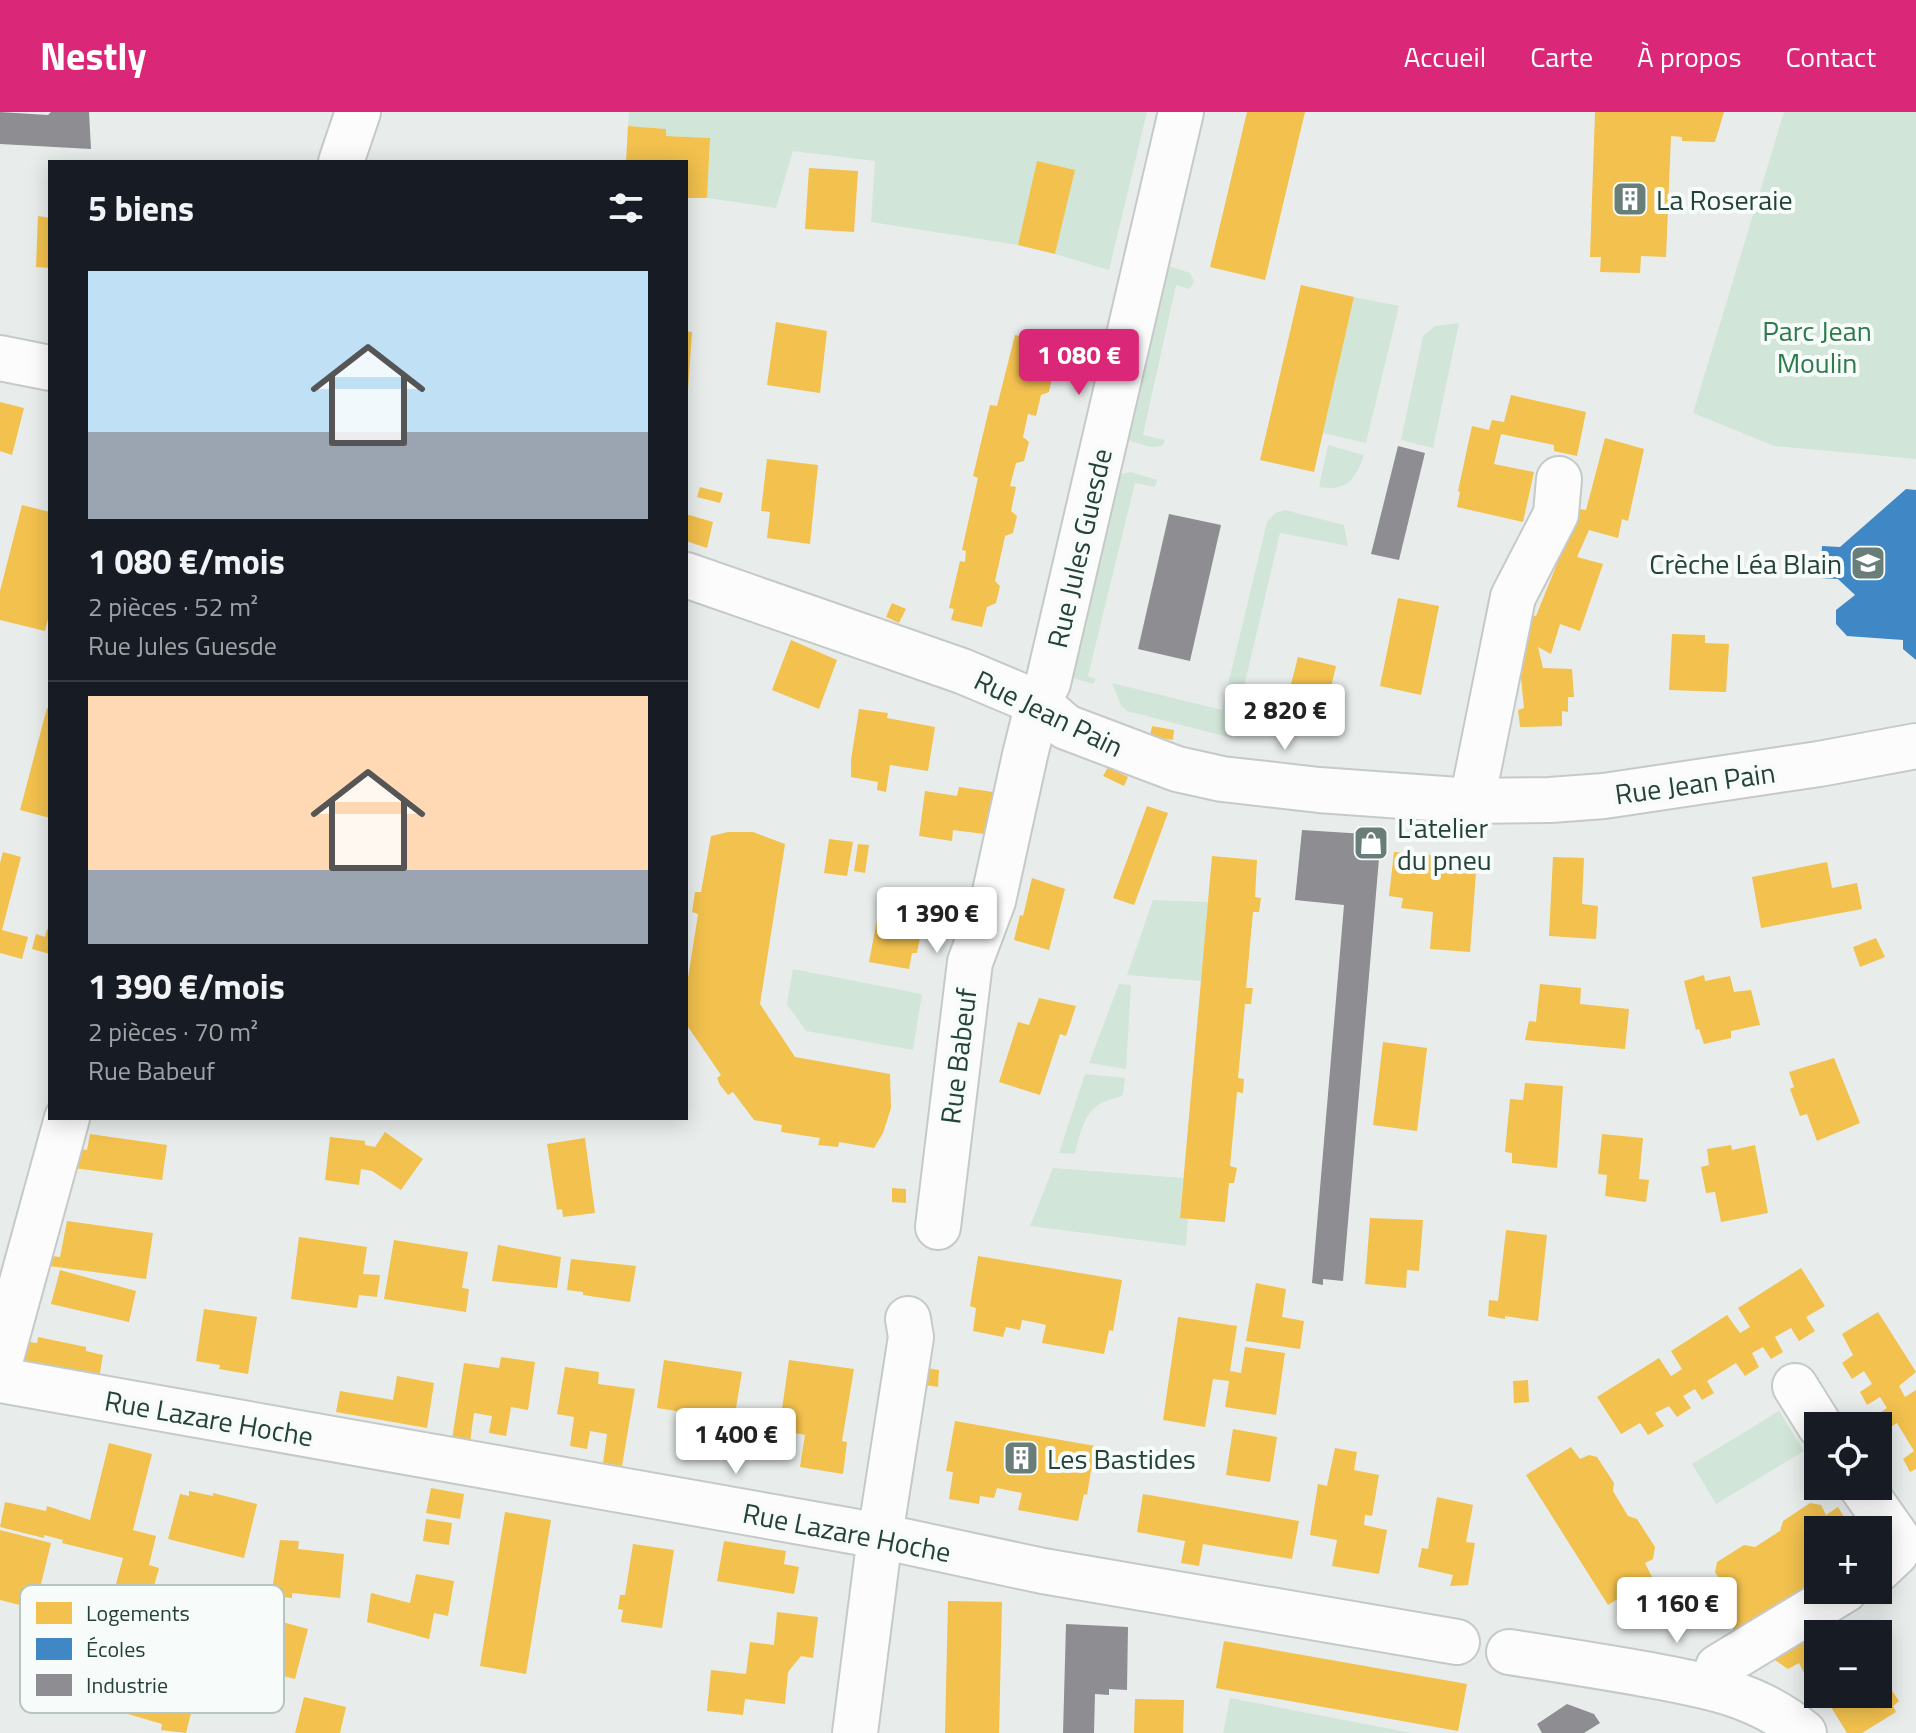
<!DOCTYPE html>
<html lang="fr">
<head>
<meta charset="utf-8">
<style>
	:root { --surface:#171b24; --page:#242831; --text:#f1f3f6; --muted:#9ea1a6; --line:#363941; --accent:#db2777 }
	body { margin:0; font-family:"Titillium Web",sans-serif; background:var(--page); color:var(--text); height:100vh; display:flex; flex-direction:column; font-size:30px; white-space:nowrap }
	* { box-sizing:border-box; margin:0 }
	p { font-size:26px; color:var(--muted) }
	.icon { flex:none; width:44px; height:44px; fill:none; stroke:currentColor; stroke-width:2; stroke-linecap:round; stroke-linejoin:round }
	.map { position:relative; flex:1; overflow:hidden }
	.side { position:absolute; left:48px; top:48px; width:640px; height:960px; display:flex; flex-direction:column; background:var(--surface); border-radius:0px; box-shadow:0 4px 20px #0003 }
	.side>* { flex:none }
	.fabs { position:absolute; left:1804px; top:1300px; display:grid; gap:16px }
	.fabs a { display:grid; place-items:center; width:88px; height:88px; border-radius:0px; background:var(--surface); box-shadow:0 4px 20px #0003; font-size:40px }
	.price { position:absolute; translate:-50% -68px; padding:0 18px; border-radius:8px; background:#fff; color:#222; font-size:26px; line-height:52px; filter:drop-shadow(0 2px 4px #0008) }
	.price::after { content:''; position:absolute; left:50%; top:48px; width:24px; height:18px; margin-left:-12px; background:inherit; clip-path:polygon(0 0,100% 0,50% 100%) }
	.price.selected { background:var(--accent); color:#fff }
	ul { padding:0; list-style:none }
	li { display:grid; align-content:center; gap:16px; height:424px; padding:0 40px }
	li+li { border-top:2px solid var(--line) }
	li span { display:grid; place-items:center; height:248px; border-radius:0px; color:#555 }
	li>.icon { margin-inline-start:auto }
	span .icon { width:144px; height:144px; fill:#fffc; stroke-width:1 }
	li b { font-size:34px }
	h2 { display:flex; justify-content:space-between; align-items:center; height:96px; padding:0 40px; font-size:34px }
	header { display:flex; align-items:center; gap:48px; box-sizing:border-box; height:112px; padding:0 40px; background:var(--accent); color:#fff }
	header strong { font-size:38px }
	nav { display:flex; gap:44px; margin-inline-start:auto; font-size:28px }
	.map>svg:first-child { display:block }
	.green { fill:#d1e6d8 }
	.homes { fill:#f2c14e }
	.schools { fill:#3f88c5 }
	.industry { fill:#8d8d92 }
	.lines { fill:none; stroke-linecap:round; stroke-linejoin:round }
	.minor-casing { stroke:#c5cac8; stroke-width:48 }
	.minor { stroke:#fcfcfc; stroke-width:44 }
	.labels { text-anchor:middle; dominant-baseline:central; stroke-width:8; stroke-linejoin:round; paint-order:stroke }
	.poi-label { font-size:28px; fill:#24423a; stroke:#f7fbf9; text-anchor:start }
	.park-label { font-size:28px; fill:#2d7a4b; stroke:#f7fbf9 }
	.street-label { font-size:28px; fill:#24423a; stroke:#f7fbf9 }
	.key { fill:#f7fbf9; stroke:#b8c4c0; stroke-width:2 }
	.key-label { font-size:22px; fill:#24423a }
</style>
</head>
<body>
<header>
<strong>Nestly</strong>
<nav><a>Accueil</a><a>Carte</a><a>À propos</a><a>Contact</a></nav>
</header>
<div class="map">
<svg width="1916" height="1621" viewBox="0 0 1916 1621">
	<rect width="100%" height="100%" fill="#e8edeb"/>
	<!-- green -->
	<g class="green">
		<path d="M629 0H1147L1109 158 1055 142 1074 58 1037 50 1018 133 871 110 875 49 793 39 776 96 707 86 710 26 666 24V17L628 14Z"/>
		<path d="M1784 0H1916V347L1774 334 1693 301Z"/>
		<path d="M1166 153 1190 161 1194 170 1189 177 1176 173 1143 323 1165 328 1162 334 1150 335 1127 328Z"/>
		<path d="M1354 185 1399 194 1366 331 1323 321Z"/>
		<path d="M1459 211 1433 336 1401 328 1423 224 1435 214Z"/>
		<path d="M1328 333 1364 343C1356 367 1346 380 1319 375Z"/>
		<path d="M1131 360 1157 368 1155 375 1135 371 1088 564 1096 567 1093 572 1073 566 1118 363Z"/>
		<path d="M1285 398 1344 413 1348 434 1280 421 1232 626 1127 599 1121 594 1112 571 1222 598 1267 410 1275 401Z"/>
		<path d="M1153 788 1208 790 1201 869 1127 863Z"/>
		<path d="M793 857 922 882 913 938 806 919 787 892Z"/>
		<path d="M1119 872 1131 873 1126 957 1089 951Z"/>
		<path d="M1085 962 1125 966 1123 983C1116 987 1105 988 1098 993 1083 1003 1079 1026 1075 1042L1059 1041Z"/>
		<path d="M1053 1056 1183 1066 1180 1105 1188 1107 1186 1134 1030 1114Z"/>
		<path d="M1779 1299 1804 1339 1716 1392 1692 1352Z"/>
		<path d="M1230 1586 1412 1621H1223Z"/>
	</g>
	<!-- homes -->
	<g class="homes">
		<path d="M1247 0H1305L1265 168 1210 155Z"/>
		<path d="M1595 0H1724L1715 30 1682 29V25L1671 24 1666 145 1641 144 1640 161 1600 160 1601 145H1590Z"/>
		<path d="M628 14 666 17V24L710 26 707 86H686V50H626Z"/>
		<path d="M1037 49 1075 58 1055 142 1018 133Z"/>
		<path d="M809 56 858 59 854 120 805 117Z"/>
		<path d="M38 104 50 106V156L36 155Z"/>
		<path d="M1301 173 1354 185 1314 360 1260 348Z"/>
		<path d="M776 210 827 219 820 281 767 273Z"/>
		<path d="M686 219 692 220 688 278H686Z"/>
		<path d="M1015 223 1053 232 1047 257 1053 261 1049 280 1041 283 1036 304 1028 302 1023 325 1029 330 1024 349 1016 351 1010 374 1016 375 1011 399 1017 404 1013 421 1005 424 1004 429 995 469 1000 474 996 491 987 495 982 515 951 508 954 497 949 496 960 449 965 450 966 439 962 438 978 366 973 364 990 293 997 294Z"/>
		<path d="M1511 283 1586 300 1577 344 1554 339V333L1501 322 1494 352 1534 360 1523 410 1457 395 1460 380 1458 379 1472 314 1489 318 1492 308 1504 310Z"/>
		<path d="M0 290 24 296 12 343 0 339Z"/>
		<path d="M1605 326 1644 337 1628 409 1622 407 1618 426 1589 418 1577 445 1603 452 1580 519 1560 512 1551 542 1538 535 1543 556 1572 557 1574 585H1568V600L1562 599V614L1520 615 1518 598 1524 596 1517 527 1526 502 1536 504 1579 397 1586 398Z"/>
		<path d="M767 347 818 353 810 432 767 426 770 400 761 399Z"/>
		<path d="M700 375 723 381 720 391 697 385Z"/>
		<path d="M22 393 50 400V499L45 519 0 508V479Z"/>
		<path d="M686 402 713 410 707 436 686 429Z"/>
		<path d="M1398 486 1439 494 1421 583 1380 574Z"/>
		<path d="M892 491 906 497 899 511 886 505Z"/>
		<path d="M1672 522 1705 523V531L1729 532 1726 580 1669 578Z"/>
		<path d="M791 528 837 548 819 597 772 578Z"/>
		<path d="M1298 545 1336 554 1321 617 1282 607Z"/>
		<path d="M47 596 50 597V706L20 698Z"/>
		<path d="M859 597 888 601 887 606 935 615 928 659 890 653 886 680 877 678 878 670 851 665V648Z"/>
		<path d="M1152 614 1174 618 1173 628 1150 624Z"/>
		<path d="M1108 655 1128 665 1124 674 1103 664Z"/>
		<path d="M959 675 993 680 984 722 953 718 952 729 919 724 925 679 957 684Z"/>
		<path d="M1147 694 1168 701 1134 793 1113 786Z"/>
		<path d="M728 720H753L785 732 760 892 795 945 890 962 891 996 883 1021 874 1036 839 1030 838 1035 818 1033 820 1026 781 1020 782 1013 754 1008 733 980 728 983 720 973 717 966 721 963 686 912V879L698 802 692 800 695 780H701L711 724Z"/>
		<path d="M829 727 853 730 847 764 824 761Z"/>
		<path d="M858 732 869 733 865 761 854 759Z"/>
		<path d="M3 740 21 745 2 818 28 825 22 847 0 841V751Z"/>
		<path d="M1394 740 1477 747 1470 840 1430 837 1433 800 1401 796 1403 786 1389 784Z"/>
		<path d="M1212 744 1257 748 1255 785 1261 786 1259 800H1253L1246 876H1253L1251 892H1245L1238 966 1244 967 1243 981 1237 980 1230 1054 1237 1056 1234 1071H1229L1225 1110 1180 1106Z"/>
		<path d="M1553 745 1584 746 1582 792 1598 794 1596 827 1549 824Z"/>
		<path d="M1827 750 1832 776 1857 771 1862 797 1761 816 1752 765Z"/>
		<path d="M1032 766 1065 777 1049 838 1014 828 1020 803 1023 804Z"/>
		<path d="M883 776 922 783 917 810 923 811 917 841H912L909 857 869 850Z"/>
		<path d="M47 817 50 818V842L32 837 36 822 45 825Z"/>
		<path d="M1876 826 1885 845 1860 855 1853 835Z"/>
		<path d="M1704 863 1705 869 1730 864 1734 880 1751 878 1760 913 1731 919V926L1704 932 1699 917 1696 918 1684 869Z"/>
		<path d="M1540 872 1581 876 1580 892 1629 897 1625 937 1525 928 1529 909 1536 910Z"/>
		<path d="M1039 886 1076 894 1066 924 1060 922 1040 983 999 970 1018 910 1029 913Z"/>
		<path d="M1383 930 1427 936 1417 1019 1373 1013Z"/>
		<path d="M1834 946 1860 1011 1817 1029 1807 1002 1800 1004 1790 977 1794 975 1789 960Z"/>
		<path d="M1525 971 1563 974 1557 1056 1512 1051V1041L1505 1040 1510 987 1523 988Z"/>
		<path d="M385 1020 423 1047 401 1078 372 1059 361 1057 359 1073 325 1068 330 1025 365 1029V1033L375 1035Z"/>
		<path d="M90 1022 167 1033 162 1068 67 1055 72 1036 87 1038Z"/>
		<path d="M1602 1022 1643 1026 1639 1067 1649 1068 1646 1090 1605 1084 1607 1063 1598 1062Z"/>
		<path d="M585 1026 595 1101 563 1105 562 1097 557 1098 547 1032Z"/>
		<path d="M1731 1033 1732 1038 1755 1033 1768 1101 1721 1110 1715 1080 1706 1081 1701 1055 1709 1053 1707 1037Z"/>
		<path d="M892 1076 906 1077V1091L892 1090Z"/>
		<path d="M1370 1106 1423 1108 1419 1159 1407 1158 1406 1176 1365 1172Z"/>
		<path d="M67 1109 153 1121 146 1167 42 1153 45 1143 60 1145Z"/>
		<path d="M1506 1118 1547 1123 1538 1209 1505 1204V1207L1488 1204 1489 1188 1498 1189Z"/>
		<path d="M299 1125 367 1135 363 1162 380 1163 377 1185 359 1183 357 1196 291 1187Z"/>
		<path d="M394 1128 468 1140 462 1176 469 1177 466 1200 384 1187Z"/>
		<path d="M498 1133 561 1145 557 1176 492 1169Z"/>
		<path d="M978 1144 1122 1168 1113 1219 1109 1218 1104 1242 1042 1231 1046 1213 1033 1210 1022 1208 1020 1218 1006 1215 1003 1225 973 1219 976 1196 970 1194Z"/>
		<path d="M571 1147 636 1154 630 1190 583 1183V1180L567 1178Z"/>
		<path d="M1801 1156 1825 1194 1806 1205 1815 1219 1799 1229 1791 1216 1775 1225 1783 1240 1771 1247 1763 1235 1752 1241 1759 1255 1745 1264 1736 1251 1707 1269 1714 1281 1702 1288 1695 1277 1683 1284 1691 1296 1677 1305 1669 1294 1655 1301 1664 1314 1648 1323 1640 1311 1621 1322 1597 1285 1659 1246 1671 1264 1676 1261 1682 1257 1671 1239 1727 1203 1740 1221 1750 1215 1738 1196Z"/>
		<path d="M60 1158 136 1179 129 1210 51 1192Z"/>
		<path d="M1256 1171 1286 1177 1282 1205 1304 1209 1300 1237 1246 1229Z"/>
		<path d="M204 1197 257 1205 248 1262 219 1257 220 1253 196 1249Z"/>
		<path d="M1878 1200 1916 1260 1899 1274 1905 1285 1916 1278V1357L1910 1360 1903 1347 1914 1339 1897 1311 1884 1319 1875 1304 1887 1296 1880 1285 1867 1293 1860 1280 1872 1272 1864 1259 1852 1267 1842 1251 1853 1243 1842 1222Z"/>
		<path d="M1178 1205 1237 1214 1230 1259 1241 1261 1245 1235 1285 1241 1276 1303 1225 1295 1229 1269 1213 1267 1205 1315 1163 1308Z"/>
		<path d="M38 1225 86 1235V1239L103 1243 99 1266 21 1252 23 1229 37 1231Z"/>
		<path d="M501 1245 535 1250 528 1298 511 1295 506 1324 489 1321 492 1304 474 1301 470 1330 452 1327 464 1251 499 1256Z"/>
		<path d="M664 1248 742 1260 734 1308 657 1296Z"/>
		<path d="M789 1248 854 1257 842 1329 847 1330 843 1362 800 1355 805 1323 779 1318Z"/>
		<path d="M565 1255 599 1260 598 1272 635 1277 622 1354 603 1351 607 1322 590 1319 587 1337 570 1334 574 1305 557 1302Z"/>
		<path d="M927 1256 939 1258 938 1275 925 1273Z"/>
		<path d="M397 1264 434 1271 427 1316 336 1300 340 1279 393 1288Z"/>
		<path d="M1528 1268 1529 1290 1514 1291 1513 1269Z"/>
		<path d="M955 1309 1095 1334 1087 1383 1084 1382 1078 1409 1018 1398 1022 1381 997 1376 994 1386 980 1384 979 1392 949 1387 953 1360 946 1359Z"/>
		<path d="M1233 1317 1277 1325 1270 1370 1226 1363Z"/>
		<path d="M109 1331 152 1342 133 1418 156 1424 149 1453 159 1456 146 1503 110 1494 123 1446 62 1431 63 1428 44 1423V1426L0 1415 5 1390 46 1399 47 1394 90 1408Z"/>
		<path d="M1571 1335 1580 1347 1589 1343 1597 1345 1614 1371 1613 1379 1628 1404 1637 1407 1655 1435 1653 1447 1645 1451 1652 1465 1608 1493 1526 1363Z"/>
		<path d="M1335 1336 1357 1340 1354 1358 1379 1363 1372 1404 1365 1403 1364 1413 1387 1418 1379 1462 1332 1454 1337 1428 1310 1423 1318 1372 1327 1374Z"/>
		<path d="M431 1376 464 1382 460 1407 426 1401Z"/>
		<path d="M189 1379 213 1384V1381L257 1392 244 1446 168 1427 180 1382 189 1384Z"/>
		<path d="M1143 1382 1299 1409 1292 1447 1203 1432 1199 1454 1181 1451 1185 1429 1137 1420Z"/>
		<path d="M1437 1385 1473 1393 1466 1430 1475 1431 1468 1473 1450 1474 1453 1463 1418 1455 1422 1436 1428 1437Z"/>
		<path d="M1810 1391 1821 1393 1826 1403 1838 1395 1852 1418H1818V1470L1736 1521 1707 1478 1721 1469 1715 1460 1717 1450 1744 1433 1755 1435 1780 1419 1783 1409Z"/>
		<path d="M505 1400 551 1408 526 1562 480 1554Z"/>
		<path d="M426 1407 452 1411 449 1433 423 1429Z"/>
		<path d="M0 1418 51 1431 33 1505 22 1503 24 1494 0 1488Z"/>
		<path d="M280 1428 299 1429 298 1437 344 1442 340 1486 292 1481V1486L271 1484Z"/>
		<path d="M724 1429 786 1439 784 1452 799 1455 794 1482 717 1469Z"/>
		<path d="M633 1432 674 1438 662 1516 621 1510 623 1498 618 1497 620 1483H625Z"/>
		<path d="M416 1462 454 1469 448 1504 434 1501 429 1527 367 1510 371 1481 410 1491Z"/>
		<path d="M948 1489 1002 1490 999 1621H945Z"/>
		<path d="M777 1500 818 1505 813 1546 801 1544 788 1560 785 1592 745 1587 743 1603 707 1599 711 1558 746 1562 750 1530 774 1533Z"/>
		<path d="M260 1504 308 1517 295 1567 247 1555Z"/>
		<path d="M1827 1511 1834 1522H1818V1552L1804 1561 1799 1551 1788 1557 1772 1546Z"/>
		<path d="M1224 1529 1467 1572 1458 1619 1216 1576Z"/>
		<path d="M138 1565 196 1581 186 1621 161 1618 162 1612 128 1602Z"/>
		<path d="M1886 1570 1899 1589 1893 1594 1896 1600 1862 1621H1847L1823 1582H1878V1571L1880 1574Z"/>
		<path d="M304 1585 346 1595 340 1621H295Z"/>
		<path d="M1135 1587 1184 1588 1183 1621H1134Z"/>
	</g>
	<!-- schools -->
	<path class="schools" d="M1906 377 1916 378V548L1903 537V528L1847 524 1836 512V498L1855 483 1838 467 1820 466 1822 434 1840 435Z"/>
	<!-- industry -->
	<g class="industry">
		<path d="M0 0 48 3 51 0H89L91 37 0 32Z"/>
		<path d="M1398 334 1425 341 1399 448 1371 442Z"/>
		<path d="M1169 402 1221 413 1190 549 1138 537Z"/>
		<path d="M1302 718 1381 723 1343 1169 1323 1167V1173L1312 1171 1344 793 1295 788Z"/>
		<path d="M1066 1512 1128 1515 1127 1578 1109 1577V1583L1095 1582 1094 1621H1063Z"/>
		<path d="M1567 1592 1594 1602 1600 1611 1584 1621H1542L1537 1612Z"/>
	</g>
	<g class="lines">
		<defs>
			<g id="minor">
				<path d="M341 50 358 0"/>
				<path d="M0 246 50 256"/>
				<path d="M686 463 962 559 1038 591 1066 615 1177 657 1222 667 1319 678 1472 689 1550 688 1604 684 1819 652 1916 634"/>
				<path d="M1472 689 1513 485 1556 402 1559 367"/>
				<path d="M938 1115 970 850 993 789 1025 643 1038 591 1048 571 1181 0"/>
				<path d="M0 1250 67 1006"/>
				<path d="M0 1268 880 1424 1043 1459 1457 1530"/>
				<path d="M1795 1274 1820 1314"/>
				<path d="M1861 1374 1896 1424V1441L1878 1458"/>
				<path d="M1509 1540C1554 1547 1599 1554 1644 1562 1703 1573 1757 1581 1804 1621"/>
				<path d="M1713 1574 1718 1555 1845 1478"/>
				<path d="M855 1621 880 1424 911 1225 908 1207"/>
			</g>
		</defs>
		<!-- minor casing -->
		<use href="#minor" class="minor-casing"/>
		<!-- minor -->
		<use href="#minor" class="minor"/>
	</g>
	<!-- icons -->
	<defs>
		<symbol id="building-square" viewBox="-11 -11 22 22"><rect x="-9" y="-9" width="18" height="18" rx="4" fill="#697e78" stroke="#f7fbf9"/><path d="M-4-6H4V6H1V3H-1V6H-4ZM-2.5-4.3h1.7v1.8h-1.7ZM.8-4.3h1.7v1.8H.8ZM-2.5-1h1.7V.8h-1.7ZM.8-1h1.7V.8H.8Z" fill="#fff"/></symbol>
		<symbol id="school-square" viewBox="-11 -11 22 22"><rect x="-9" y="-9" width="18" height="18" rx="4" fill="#697e78" stroke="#f7fbf9"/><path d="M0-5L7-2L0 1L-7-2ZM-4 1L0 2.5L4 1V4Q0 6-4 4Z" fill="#fff"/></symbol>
		<symbol id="shop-square" viewBox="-11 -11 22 22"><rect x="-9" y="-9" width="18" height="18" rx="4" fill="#697e78" stroke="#f7fbf9"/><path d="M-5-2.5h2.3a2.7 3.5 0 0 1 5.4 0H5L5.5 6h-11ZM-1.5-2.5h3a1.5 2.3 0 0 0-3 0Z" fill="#fff"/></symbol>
	</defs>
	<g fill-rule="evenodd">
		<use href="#building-square" x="1610" y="67" width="40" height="40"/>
		<use href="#school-square" x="1848" y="431" width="40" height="40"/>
		<use href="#shop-square" x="1351" y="711" width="40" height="40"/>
		<use href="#building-square" x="1001" y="1326" width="40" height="40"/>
	</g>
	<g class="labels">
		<!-- poi labels -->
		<g class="poi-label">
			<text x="1656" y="87">La Roseraie</text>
			<text x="1842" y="451" text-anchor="end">Crèche Léa Blain</text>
			<text x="1397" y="715">L'atelier<tspan x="1397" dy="32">du pneu</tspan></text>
			<text x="1047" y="1346">Les Bastides</text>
		</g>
		<!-- park labels -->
		<g class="park-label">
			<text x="1817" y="218">Parc Jean<tspan x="1817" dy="32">Moulin</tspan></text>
		</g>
		<!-- street labels -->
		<g class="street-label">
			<text transform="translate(1079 436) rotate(-77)">Rue Jules Guesde</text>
			<text transform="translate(1049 601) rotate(26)">Rue Jean Pain</text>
			<text transform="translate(1695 671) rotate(-8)">Rue Jean Pain</text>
			<text transform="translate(958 944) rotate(-83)">Rue Babeuf</text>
			<text transform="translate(209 1306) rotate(10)">Rue Lazare Hoche</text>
			<text transform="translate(847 1420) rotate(11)">Rue Lazare Hoche</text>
		</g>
	</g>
	<!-- legend -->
	<rect x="20" y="1473" width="264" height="128" rx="12" class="key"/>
	<rect x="36" y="1490" width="36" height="22" fill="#f2c14e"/>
	<rect x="36" y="1526" width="36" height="22" fill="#3f88c5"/>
	<rect x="36" y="1562" width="36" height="22" fill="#8d8d92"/>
	<g class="key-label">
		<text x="86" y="1509">Logements</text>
		<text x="86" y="1545">Écoles</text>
		<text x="86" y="1581">Industrie</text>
	</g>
</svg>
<div class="fabs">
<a><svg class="icon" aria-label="locate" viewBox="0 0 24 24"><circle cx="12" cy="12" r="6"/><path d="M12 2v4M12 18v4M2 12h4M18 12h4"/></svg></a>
<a>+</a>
<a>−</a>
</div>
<b class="price selected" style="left:1079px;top:285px">1 080 €</b>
<b class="price" style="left:1285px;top:640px">2 820 €</b>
<b class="price" style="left:937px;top:843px">1 390 €</b>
<b class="price" style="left:736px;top:1364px">1 400 €</b>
<b class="price" style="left:1677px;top:1533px">1 160 €</b>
<section class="side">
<h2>5 biens<svg class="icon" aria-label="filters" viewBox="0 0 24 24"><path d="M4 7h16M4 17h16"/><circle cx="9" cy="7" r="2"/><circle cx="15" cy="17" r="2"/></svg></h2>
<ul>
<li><span style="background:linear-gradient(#bfe0f5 65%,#9aa5b1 0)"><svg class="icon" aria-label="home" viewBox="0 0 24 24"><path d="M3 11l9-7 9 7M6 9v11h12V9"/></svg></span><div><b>1 080 €/mois</b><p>2 pièces · 52 m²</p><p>Rue Jules Guesde</p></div></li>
<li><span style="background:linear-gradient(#ffd9b3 70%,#9aa5b1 0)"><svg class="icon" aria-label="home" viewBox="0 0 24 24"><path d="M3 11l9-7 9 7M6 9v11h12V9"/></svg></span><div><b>1 390 €/mois</b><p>2 pièces · 70 m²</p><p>Rue Babeuf</p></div></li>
</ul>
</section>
</div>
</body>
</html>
